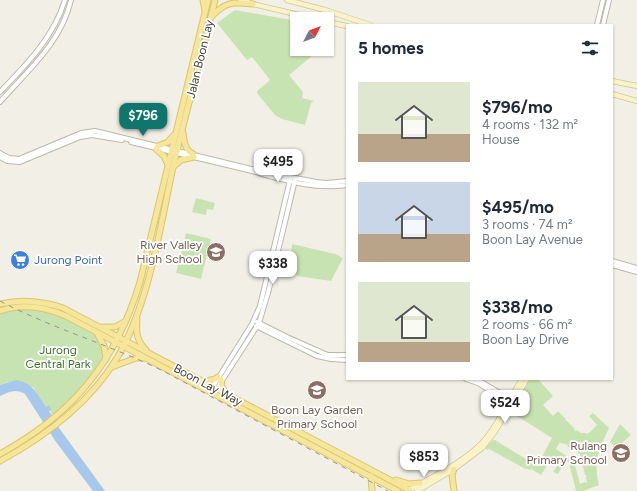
<!DOCTYPE html>
<html lang="en">
<head>
<meta charset="utf-8">
<style>
	:root { --surface:#fff; --page:#f6f6f7; --text:#1f2937; --muted:#747a83; --accent:#0f766e }
	body { margin:0; font-family:Figtree,sans-serif; background:var(--page); color:var(--text); height:100vh; display:flex; flex-direction:column; font-size:15px; white-space:nowrap }
	* { box-sizing:border-box; margin:0 }
	p { font-size:13px; color:var(--muted) }
	.icon { flex:none; width:22px; height:22px; fill:none; stroke:currentColor; stroke-width:2; stroke-linecap:round; stroke-linejoin:round }
	.map { position:relative; flex:1; overflow:hidden }
	.details { position:absolute; left:346px; top:24px; width:267px; height:356px; display:flex; flex-direction:column; background:var(--surface); border-radius:0px; box-shadow:0 1px 3px #0004 }
	.details>* { flex:none }
	.needle { width:26px; rotate:48deg }
	.controls { position:absolute; left:290px; top:12px; display:grid; gap:8px }
	.controls a { display:grid; place-items:center; width:44px; height:44px; border-radius:0px; background:var(--surface); box-shadow:0 1px 3px #0004; font-size:20px }
	.price { position:absolute; translate:-50% -34px; padding:0 9px; border-radius:8px; background:#fff; color:#222; font-size:13px; line-height:26px; filter:drop-shadow(0 1px 2px #0008) }
	.price::after { content:''; position:absolute; left:50%; top:24px; width:12px; height:9px; margin-left:-6px; background:inherit; clip-path:polygon(0 0,100% 0,50% 100%) }
	.price.current { background:var(--accent); color:#fff }
	ul { padding:0; list-style:none }
	li { display:flex; align-items:center; gap:12px; height:100px; padding:0 12px }
	li span { display:grid; place-items:center; flex:none; width:112px; height:80px; border-radius:0px; color:#555 }
	li>.icon { margin-inline-start:auto }
	span .icon { width:48px; height:48px; fill:#fffc; stroke-width:1 }
	li b { font-size:17px }
	h2 { display:flex; justify-content:space-between; align-items:center; height:48px; padding:0 12px; font-size:17px }
	.map>svg:first-child { display:block }
	.green { fill:#c8e3b2; fill-rule:evenodd }
	.water { fill:#a7c8ea }
	.lines { fill:none; stroke-linecap:round; stroke-linejoin:round }
	.tertiary-casing { stroke:#bcb8aa; stroke-width:6 }
	.secondary-casing { stroke:#cec699; stroke-width:6 }
	.primary-casing { stroke:#dac56c; stroke-width:7 }
	.tertiary { stroke:#fff; stroke-width:4 }
	.secondary { stroke:#faf3c8; stroke-width:4.5 }
	.primary { stroke:#f6e69b; stroke-width:5 }
	.rail { stroke:#959595; stroke-width:1; stroke-dasharray:5 5; stroke-linecap:butt }
	.labels { text-anchor:middle; dominant-baseline:central; stroke-width:3.5; stroke-linejoin:round; paint-order:stroke }
	.street-label { font-size:12px; fill:#444036; stroke:#fff }
	.education-label { font-size:12px; fill:#785e54; stroke:#fff; text-anchor:end }
	.shop-label { font-size:12px; fill:#366cbe; stroke:#fff; text-anchor:start }
	.park-label { font-size:12px; fill:#40712e; stroke:#fff }
</style>
</head>
<body>
<div class="map">
<svg width="637" height="491" viewBox="0 0 637 491">
	<rect width="100%" height="100%" fill="#f2f0e6"/>
	<!-- green -->
	<g class="green">
		<path d="M235 10 297 21V49H313L312 56 289 75 303 92 302 98 314 101 311 103 305 125 282 119 275 115 257 93V91L270 80 252 57 247 60 217 23Z"/>
		<path d="M196 198 215 203 213 210 207 209 206 215 192 212Z"/>
		<path d="M186 233 211 239 201 279 176 273Z"/>
		<path d="M292 244 335 254 343 258 331 281 297 276 291 258Z"/>
		<path d="M13 308 48 310 96 332 104 346 103 362 77 394 66 402 58 414 52 415 48 406 46 407 33 387 8 382 0 385V312Z"/>
		<path d="M528 379H538L553 396 543 405 553 416 558 411 566 419 564 421 566 420 574 428 575 431 577 430 581 433H586L587 435 588 433H589L597 425 589 416 593 413 609 428C599 449 593 462 599 485L583 491H576L569 463 566 460 558 474 553 472 561 460 553 456 541 475 531 469 530 470 524 468 489 449 487 450 485 448 493 440H495L537 466 552 438 517 416 510 407ZM560 442 562 444 563 443 566 445 568 444 567 446 580 454 585 475 587 476 586 477 587 483 585 482 580 484 574 461 556 449Z"/>
		<path d="M620 424 631 435 616 448 610 442Z"/>
	</g>
	<!-- water -->
	<path class="water" d="M16 380C33 383 37 393 46 407L49 405 51 410 49 411 59 428 105 491H93L56 442 25 394C16 388 9 392 0 396V385Z"/>
	<g class="lines">
		<defs>
			<g id="tertiary">
				<path d="M597 25 603 0"/>
				<path d="M603 25 609 0"/>
				<path d="M0 92C26 65 54 37 65 0"/>
				<path d="M0 102C28 70 61 43 71 0"/>
				<path d="M131 142C170 151 209 161 248 170 281 179 312 190 347 185"/>
				<path d="M0 153 9 158 19 159 81 133 95 131 260 171 316 182 327 183 347 181"/>
				<path d="M0 157 7 161 20 162 80 137 92 135 122 140"/>
				<path d="M612 261 637 268"/>
				<path d="M612 265 637 272"/>
				<path d="M257 322 287 337 323 353 328 355H347"/>
				<path d="M256 326 317 356 331 359 347 360"/>
				<path d="M466 379 478 383 512 404"/>
				<path d="M476 379 512 400"/>
				<path d="M212 388 252 324 260 306 290 180"/>
				<path d="M216 390 259 323 268 293 295 180"/>
			</g>
			<g id="secondary">
				<path d="M241 0 253 4 316 19"/>
				<path d="M287 0 325 10 370 25"/>
				<path d="M327 22 347 26"/>
				<path d="M612 81 637 86"/>
				<path d="M612 94 637 101"/>
				<path d="M408 491C433 476 463 463 483 442 499 424 509 400 522 379"/>
				<path d="M417 491 454 469 482 448 494 433 527 379"/>
			</g>
			<g id="primary">
				<path d="M203 0 205 10"/>
				<path d="M211 17C226 1 233 2 253 4"/>
				<path d="M183 133C184 142 185 150 193 154"/>
				<path d="M158 146 168 142 174 135"/>
				<path d="M156 149 164 156 168 165"/>
				<path d="M174 166 181 160 194 157"/>
				<path d="M0 304C22 299 42 301 63 308L411 491"/>
				<path d="M0 311C23 303 45 307 66 316L398 491"/>
				<path d="M137 319C136 331 136 340 146 350"/>
				<path d="M102 327H115L126 321"/>
				<path d="M97 333 104 346 106 359"/>
				<path d="M112 367 136 358H144"/>
				<path d="M221 380 222 387 226 394"/>
				<path d="M202 382 215 379 218 377"/>
				<path d="M0 454C73 414 116 362 140 282L208 0"/>
				<path d="M0 461C46 436 89 404 117 358 149 304 160 228 173 167 186 111 202 56 215 0"/>
				<path d="M371 476 372 491"/>
				<path d="M396 480 409 484 420 483"/>
				<path d="M454 491 452 475 454 469"/>
			</g>
		</defs>
		<!-- tertiary casing -->
		<use href="#tertiary" class="tertiary-casing"/>
		<!-- secondary casing -->
		<use href="#secondary" class="secondary-casing"/>
		<!-- primary casing -->
		<use href="#primary" class="primary-casing"/>
		<!-- tertiary -->
		<use href="#tertiary" class="tertiary"/>
		<!-- secondary -->
		<use href="#secondary" class="secondary"/>
		<!-- primary -->
		<use href="#primary" class="primary"/>
		<!-- rail -->
		<path class="rail" d="M0 301C53 329 111 345 165 372L388 491"/>
	</g>
	<!-- icons -->
	<defs>
		<symbol id="school-disc" viewBox="-11 -11 22 22"><circle r="9.5" fill="#8d6e63" stroke="#fff"/><path d="M0-5L7-2L0 1L-7-2ZM-4 1L0 2.5L4 1V4Q0 6-4 4Z" fill="#fff"/></symbol>
		<symbol id="supermarket-disc" viewBox="-11 -11 22 22"><circle r="9.5" fill="#3f7fe0" stroke="#fff"/><path d="M-6-5.5h2.5l.6 2H6L4.5 2H-2.5L-4.4-4H-6ZM-1.5 3.2a1.3 1.3 0 1 0 .1 0ZM3 3.2a1.3 1.3 0 1 0 .1 0Z" fill="#fff"/></symbol>
	</defs>
	<g fill-rule="evenodd">
		<use href="#school-disc" x="205" y="241" width="22" height="22"/>
		<use href="#supermarket-disc" x="9" y="249" width="22" height="22"/>
		<use href="#school-disc" x="306" y="379" width="22" height="22"/>
		<use href="#school-disc" x="610" y="442" width="22" height="22"/>
	</g>
	<g class="labels">
		<!-- street labels -->
		<g class="street-label">
			<text transform="translate(200 59) rotate(-76)">Jalan Boon Lay</text>
			<text transform="translate(208 385) rotate(28)">Boon Lay Way</text>
		</g>
		<!-- education labels -->
		<g class="education-label">
			<text x="202" y="245">River Valley<tspan x="202" dy="14">High School</tspan></text>
			<text x="317" y="410" text-anchor="middle">Boon Lay Garden<tspan x="317" dy="14">Primary School</tspan></text>
			<text x="607" y="446">Rulang<tspan x="607" dy="14">Primary School</tspan></text>
		</g>
		<!-- shop labels -->
		<g class="shop-label">
			<text x="34" y="260">Jurong Point</text>
		</g>
		<!-- park labels -->
		<g class="park-label">
			<text x="58" y="350">Jurong<tspan x="58" dy="14">Central Park</tspan></text>
		</g>
	</g>
</svg>
<div class="controls">
<a><svg class="needle" viewBox="-14 -14 28 28"><path d="M0-13l5 13h-10z" fill="#e53935"/><path d="M0 13l5-13h-10z" fill="#747a83"/></svg></a>
</div>
<b class="price current" style="left:143px;top:137px">$796</b>
<b class="price" style="left:278px;top:183px">$495</b>
<b class="price" style="left:273px;top:285px">$338</b>
<b class="price" style="left:505px;top:424px">$524</b>
<b class="price" style="left:424px;top:478px">$853</b>
<section class="details">
<h2>5 homes<svg class="icon" aria-label="filters" viewBox="0 0 24 24"><path d="M4 7h16M4 17h16"/><circle cx="9" cy="7" r="2"/><circle cx="15" cy="17" r="2"/></svg></h2>
<ul>
<li><span style="background:linear-gradient(#dfe7d0 65%,#b9a48a 0)"><svg class="icon" aria-label="home" viewBox="0 0 24 24"><path d="M3 11l9-7 9 7M6 9v11h12V9"/></svg></span><div><b>$796/mo</b><p>4 rooms · 132 m²</p><p>House</p></div></li>
<li><span style="background:linear-gradient(#c9d6e8 65%,#b9a48a 0)"><svg class="icon" aria-label="home" viewBox="0 0 24 24"><path d="M3 11l9-7 9 7M6 9v11h12V9"/></svg></span><div><b>$495/mo</b><p>3 rooms · 74 m²</p><p>Boon Lay Avenue</p></div></li>
<li><span style="background:linear-gradient(#dfe7d0 75%,#b9a48a 0)"><svg class="icon" aria-label="home" viewBox="0 0 24 24"><path d="M3 11l9-7 9 7M6 9v11h12V9"/></svg></span><div><b>$338/mo</b><p>2 rooms · 66 m²</p><p>Boon Lay Drive</p></div></li>
</ul>
</section>
</div>
</body>
</html>
